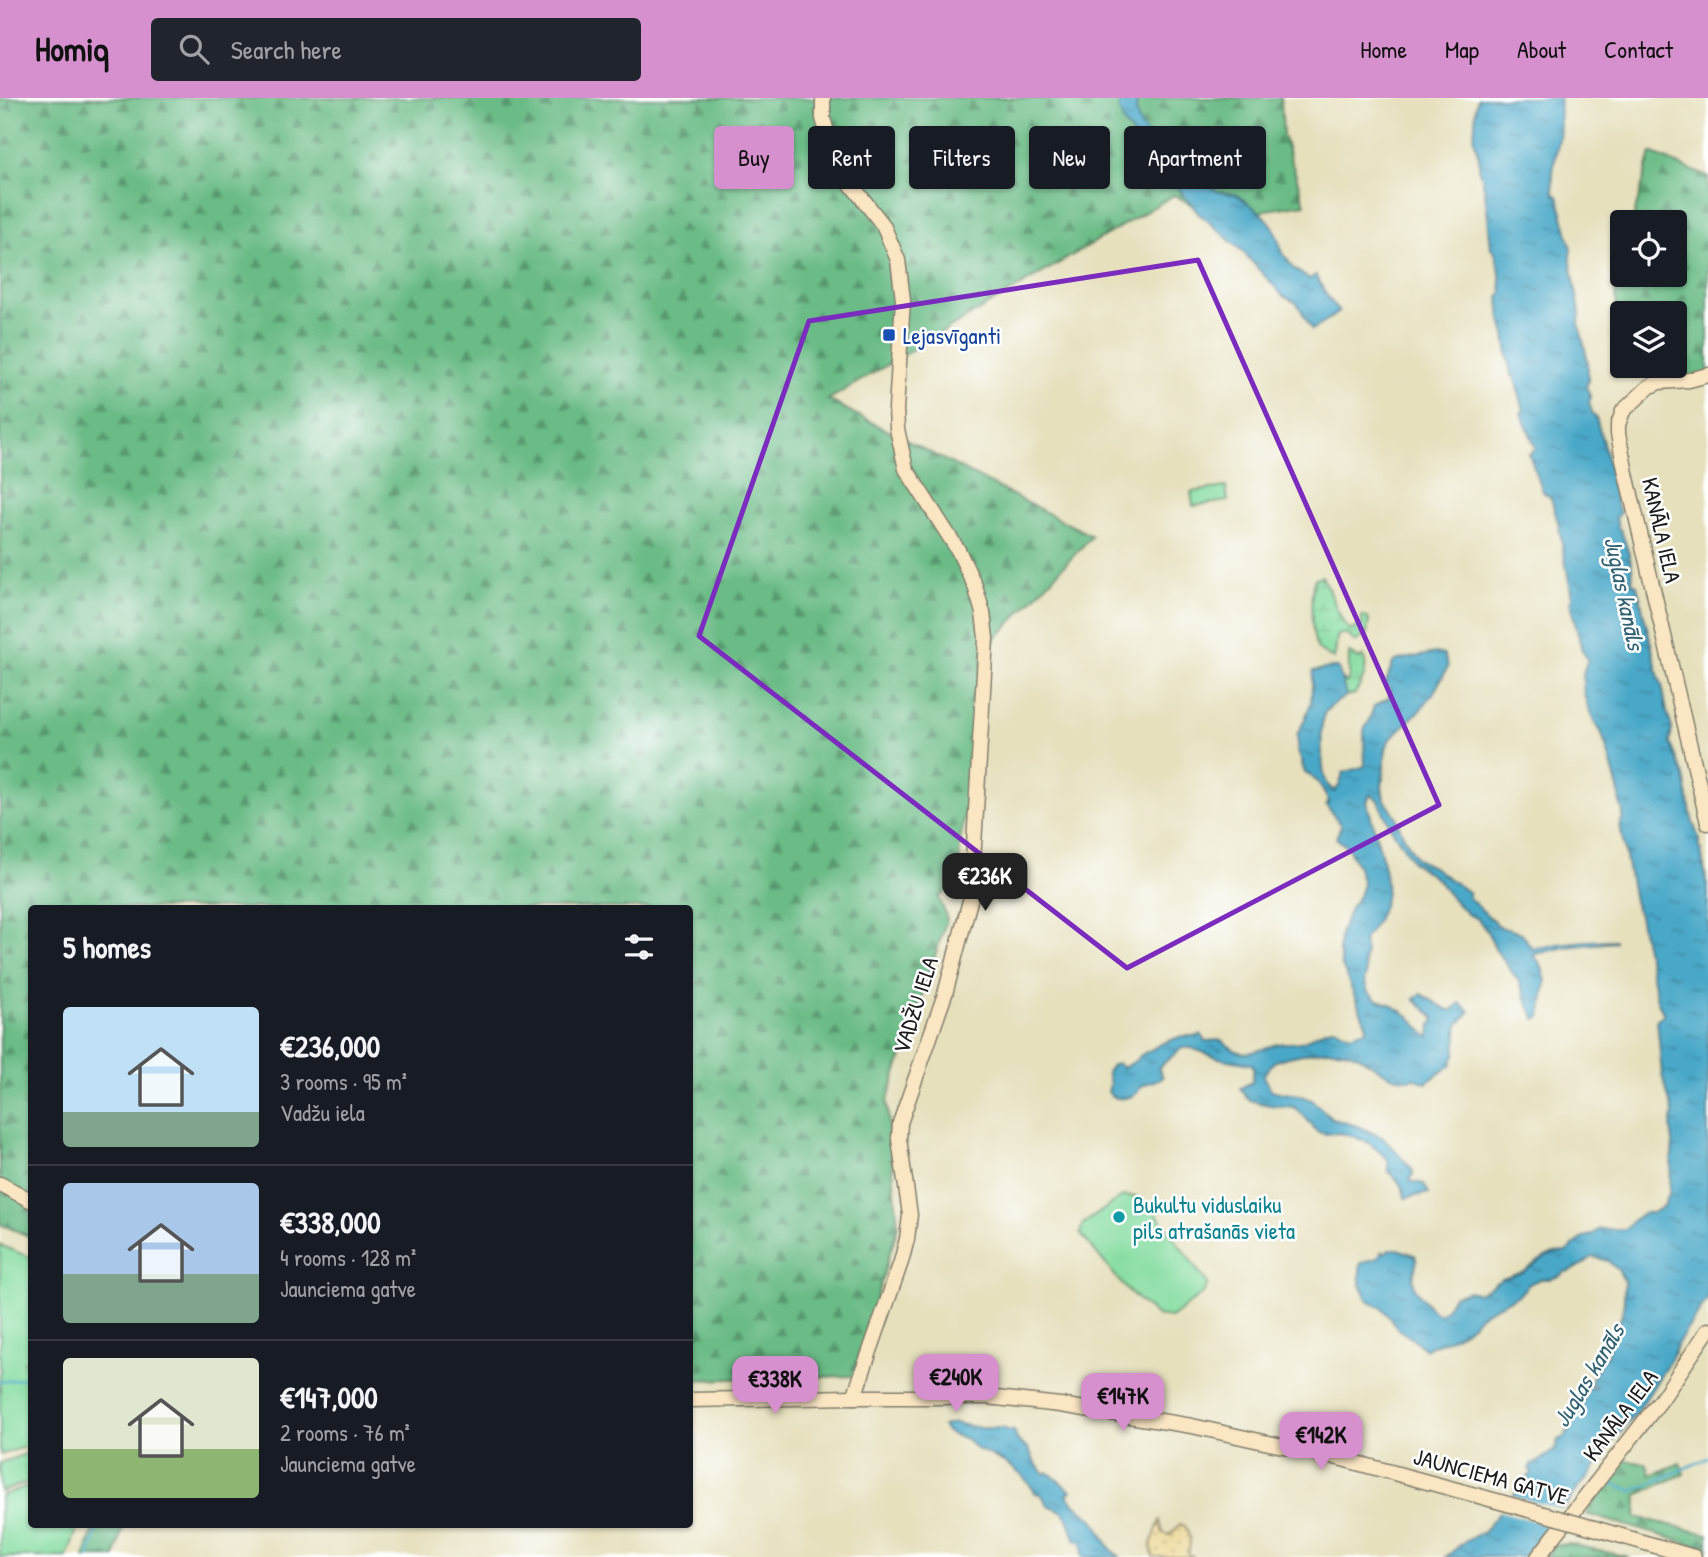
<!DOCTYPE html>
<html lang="en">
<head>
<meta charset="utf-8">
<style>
	:root { --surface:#171b24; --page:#20242c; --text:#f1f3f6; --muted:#9ea1a6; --line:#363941; --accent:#d690ce }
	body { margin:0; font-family:"Patrick Hand",sans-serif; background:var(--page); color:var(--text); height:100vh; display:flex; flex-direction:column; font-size:26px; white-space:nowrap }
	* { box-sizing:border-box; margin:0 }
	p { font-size:23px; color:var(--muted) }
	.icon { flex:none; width:38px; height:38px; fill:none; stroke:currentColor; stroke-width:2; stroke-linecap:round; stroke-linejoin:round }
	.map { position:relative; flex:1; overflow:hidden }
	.side { position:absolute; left:28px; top:807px; width:665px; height:623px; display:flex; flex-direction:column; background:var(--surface); border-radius:7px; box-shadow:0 2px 5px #0004 }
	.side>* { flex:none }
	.guide { position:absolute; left:714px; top:28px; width:665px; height:63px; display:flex; gap:14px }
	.tools { position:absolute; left:1610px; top:112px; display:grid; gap:14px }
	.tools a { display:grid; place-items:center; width:77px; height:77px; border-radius:7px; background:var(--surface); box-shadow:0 2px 5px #0004; font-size:35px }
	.price { position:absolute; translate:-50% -60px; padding:0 16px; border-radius:14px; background:var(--accent); color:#111; font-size:23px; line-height:46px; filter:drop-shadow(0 2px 4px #0008) }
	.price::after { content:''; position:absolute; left:50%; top:42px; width:21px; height:16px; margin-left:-10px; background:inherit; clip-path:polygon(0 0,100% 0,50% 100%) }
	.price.on { background:#222; color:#fff }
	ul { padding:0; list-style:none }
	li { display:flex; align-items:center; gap:21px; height:175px; padding:0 35px }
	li+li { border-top:2px solid var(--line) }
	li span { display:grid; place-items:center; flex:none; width:196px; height:140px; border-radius:7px; color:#555 }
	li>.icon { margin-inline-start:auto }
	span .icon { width:84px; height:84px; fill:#fffc; stroke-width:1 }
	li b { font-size:30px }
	h2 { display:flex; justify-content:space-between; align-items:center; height:84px; padding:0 35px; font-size:30px }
	.pill { padding:0 24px; border-radius:7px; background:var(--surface); box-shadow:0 2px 5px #0004; font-size:24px; line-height:63px }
	.pill.on { background:var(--accent); color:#111 }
	header { display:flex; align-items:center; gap:42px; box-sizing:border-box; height:98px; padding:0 35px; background:var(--accent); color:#111 }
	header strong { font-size:33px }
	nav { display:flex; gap:38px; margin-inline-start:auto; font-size:24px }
	.search { width:490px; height:63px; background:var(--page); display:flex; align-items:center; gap:18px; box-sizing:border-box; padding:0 24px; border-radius:7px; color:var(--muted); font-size:26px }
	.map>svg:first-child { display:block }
	.green { fill:#83db9f; stroke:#507c5e; stroke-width:2 }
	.forest { fill:url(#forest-firs); stroke:#436c51; stroke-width:2 }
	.wetland { fill:url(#wetland-marsh); stroke:#507c5e; stroke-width:2 }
	.sand { fill:url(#sand-dots); stroke:#857b5d; stroke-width:2 }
	.water { fill:url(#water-ripples); stroke:#326272; stroke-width:2 }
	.pier { fill:#e6e0bd }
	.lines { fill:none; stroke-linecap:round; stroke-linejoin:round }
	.stream { stroke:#49a8c8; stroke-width:2.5 }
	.secondary-casing { stroke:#817e6c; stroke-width:17 }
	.secondary { stroke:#fbe6c4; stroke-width:14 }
	.secondary-bridge-casing { stroke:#817e6c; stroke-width:17; stroke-linecap:butt }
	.secondary-bridge { stroke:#fbe6c4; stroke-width:14 }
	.marked { fill:none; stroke:#7b2cbf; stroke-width:5; stroke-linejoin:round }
	.transit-dot { fill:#1a4fb4; stroke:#fff; stroke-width:2.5 }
	.culture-dot { fill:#0f9aa8; stroke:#fff; stroke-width:2.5 }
	.labels { text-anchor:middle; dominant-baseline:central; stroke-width:5; stroke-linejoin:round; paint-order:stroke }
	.transit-label { font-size:23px; fill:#164399; stroke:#fff; text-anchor:start }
	.street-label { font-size:23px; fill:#1c1c1c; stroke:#fff }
	.culture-label { font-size:23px; fill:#0d838f; stroke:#fff; text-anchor:start }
	.water-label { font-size:24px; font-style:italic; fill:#326272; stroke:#fff }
</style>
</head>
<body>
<header>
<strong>Homiq</strong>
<div class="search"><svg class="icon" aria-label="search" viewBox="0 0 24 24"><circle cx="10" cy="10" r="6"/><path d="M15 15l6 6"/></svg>Search here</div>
<nav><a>Home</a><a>Map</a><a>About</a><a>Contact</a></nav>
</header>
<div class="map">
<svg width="1708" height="1459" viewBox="0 0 1708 1459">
	<defs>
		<pattern id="forest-firs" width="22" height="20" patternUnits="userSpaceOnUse" patternTransform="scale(1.75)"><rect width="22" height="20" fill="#6abb86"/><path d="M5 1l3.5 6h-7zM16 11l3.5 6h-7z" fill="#56976d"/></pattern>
		<pattern id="wetland-marsh" width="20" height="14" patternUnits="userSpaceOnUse" patternTransform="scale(1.75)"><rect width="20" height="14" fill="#83db9f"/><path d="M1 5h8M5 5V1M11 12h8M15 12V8" fill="none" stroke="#71bb88"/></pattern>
		<pattern id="sand-dots" width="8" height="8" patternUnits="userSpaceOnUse" patternTransform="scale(1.75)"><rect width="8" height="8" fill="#eeda9e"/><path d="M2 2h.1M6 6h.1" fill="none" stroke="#ccba88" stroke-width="1.8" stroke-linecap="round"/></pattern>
		<pattern id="water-ripples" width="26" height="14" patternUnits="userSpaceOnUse" patternTransform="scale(1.75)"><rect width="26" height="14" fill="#49a8c8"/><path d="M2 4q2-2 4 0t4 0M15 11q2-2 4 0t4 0" fill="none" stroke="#3c88a2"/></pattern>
	</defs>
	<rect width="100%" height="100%" fill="#fff"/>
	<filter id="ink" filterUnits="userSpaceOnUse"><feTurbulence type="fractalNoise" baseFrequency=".0143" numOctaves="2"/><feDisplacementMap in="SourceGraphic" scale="14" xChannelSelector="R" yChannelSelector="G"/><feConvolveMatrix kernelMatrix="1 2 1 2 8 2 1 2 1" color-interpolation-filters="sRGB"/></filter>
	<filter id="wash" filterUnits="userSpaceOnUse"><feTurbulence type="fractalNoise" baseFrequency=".00686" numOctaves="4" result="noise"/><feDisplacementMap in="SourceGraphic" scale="28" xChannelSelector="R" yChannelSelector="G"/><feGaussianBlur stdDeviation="1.57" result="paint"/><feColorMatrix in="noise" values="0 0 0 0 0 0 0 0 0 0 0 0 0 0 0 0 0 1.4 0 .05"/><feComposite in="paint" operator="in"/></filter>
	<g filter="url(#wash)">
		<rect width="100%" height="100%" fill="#e6e0bd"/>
		<!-- green -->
		<g class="green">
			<path d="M1226 389 1228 403 1193 408 1191 394Z"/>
			<path d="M1123 1098 1137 1099 1148 1113 1152 1110 1208 1186 1203 1195 1171 1220 1157 1218 1126 1191 1080 1135 1083 1126Z"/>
			<path d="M0 1147 32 1160 31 1259 24 1264 31 1279V1347L0 1357Z"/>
			<path d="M31 1354V1383L0 1394V1365Z"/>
			<path d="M31 1387 32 1426H79L67 1459H0V1398Z"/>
		</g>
		<!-- forest -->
		<g class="forest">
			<path d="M0 0H1281L1283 37 1305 106 1266 112 1226 126 1174 97 828 302 1092 438 983 554 966 709 960 745 959 768 956 787 939 799 947 821 887 1004 898 1128 853 1278 690 1282V810H32L31 1139 0 1126Z"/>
			<path d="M1651 55 1708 79V281L1676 283 1665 268H1675V215H1622V250H1620L1615 187 1622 161V177H1675V124H1632Z"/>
			<path d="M1624 1363 1646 1365 1651 1377 1680 1365 1684 1376 1637 1397 1636 1419 1708 1436V1451L1586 1416 1615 1374Z"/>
			<path d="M95 1426H124L115 1459H84Z"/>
			<path d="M1569 1446 1629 1459H1546L1554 1447Z"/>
		</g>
		<!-- wetland -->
		<g class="wetland">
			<path d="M1322 478 1343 524 1350 532 1362 527V518L1367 519 1369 523 1367 536 1357 543H1354L1347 536H1340L1337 539 1336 550 1334 561C1329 558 1322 556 1319 552 1310 542 1310 493 1315 480Z"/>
			<path d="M1349 555 1360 561 1363 558C1370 571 1361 585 1355 596L1346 598 1342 582 1347 585C1351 577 1348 565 1349 555Z"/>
		</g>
		<!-- sand -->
		<path class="sand" d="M1160 1423 1163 1435 1170 1437 1180 1426 1185 1428C1191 1439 1191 1444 1188 1456L1194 1459H1153L1151 1446Z"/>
		<!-- water -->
		<g class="water">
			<path d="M1123 0H1138L1136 11 1138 21 1141 28 1151 41 1167 55 1182 74 1203 81 1217 93 1237 97 1261 115 1273 128 1283 155 1293 170 1309 181 1316 177 1326 196 1339 214 1312 232 1297 205 1283 198 1242 153 1209 124 1198 115 1179 91 1163 77 1143 55 1138 43 1124 26 1119 12V5Z"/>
			<path d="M1478 0H1560C1559 13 1561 27 1559 40 1556 58 1550 78 1554 96L1558 98 1571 149V165L1580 214 1579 226 1588 264V285L1586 288 1591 300 1589 304 1593 317 1596 319 1610 371 1615 401 1620 415 1616 419 1618 430 1621 432C1626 448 1635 468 1632 484L1637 487 1659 580 1662 587 1667 614 1672 630 1670 644 1684 678 1692 721 1699 741V751L1701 752 1708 794V1200L1678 1245 1671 1261 1637 1315 1601 1358 1597 1367 1565 1408 1559 1411 1523 1459H1446L1460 1447 1480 1435 1482 1436 1532 1374 1529 1371 1532 1365H1537C1545 1356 1556 1357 1558 1342L1565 1339C1568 1329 1574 1330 1572 1319L1575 1322 1576 1321 1573 1317 1584 1306V1300L1589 1288 1593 1291 1596 1288 1589 1286H1591V1283L1599 1267 1608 1255 1611 1241 1622 1217 1624 1204V1183L1619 1173 1608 1163 1593 1159C1583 1165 1575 1174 1564 1174L1560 1178 1550 1181H1540L1529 1186 1519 1197 1483 1215 1466 1232 1443 1244 1430 1248 1425 1251 1411 1239 1399 1232 1382 1210 1368 1203 1360 1186V1170L1361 1165 1377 1160 1382 1153 1385 1155 1389 1151H1398L1415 1157 1417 1161 1413 1181 1415 1191 1432 1212 1437 1215H1440L1445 1212 1454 1198 1468 1193 1478 1195 1486 1191 1502 1181 1523 1174 1545 1159 1554 1155 1566 1154 1584 1139 1591 1137 1600 1131H1625C1632 1123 1640 1113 1652 1115L1663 1108 1669 1096 1673 1044 1671 1030 1673 1015 1662 977 1657 921 1663 917V915L1657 902 1639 818 1634 803 1620 727C1625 717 1623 712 1619 702L1620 698C1613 675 1609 653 1600 631H1598C1587 611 1576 584 1588 562L1582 552 1570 504 1572 499 1558 424 1551 400 1543 394 1529 356 1536 350 1521 315 1524 312 1514 278H1511L1504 230 1502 223H1501L1499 200 1502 195 1499 168 1494 152 1491 151 1487 109 1482 77 1479 75V60L1474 41 1476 7Z"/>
			<path d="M1436 555 1444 557 1448 569 1434 594 1422 610 1389 642 1386 651 1382 689 1384 701 1396 718 1401 733 1417 761 1436 771 1469 795 1468 799 1500 829 1522 835 1531 849C1542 851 1553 846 1564 845 1581 843 1598 842 1615 842V844L1565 849 1533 857 1541 866 1546 883 1541 919 1536 921 1529 908 1520 885 1496 852 1488 835 1478 821 1467 816 1447 795 1440 784 1413 764 1391 730 1377 701 1370 697 1367 704C1372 724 1389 776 1386 794 1384 813 1374 829 1363 843L1366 853 1364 863 1366 877 1364 882 1368 894 1376 901 1390 906 1409 918 1426 937 1430 939 1431 927 1434 924V919L1414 901 1421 896 1448 912H1453L1460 905 1470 913 1458 927 1455 956 1451 967 1426 985 1415 980C1392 986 1376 967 1357 957 1339 948 1317 953 1298 957 1291 959 1278 960 1273 965 1269 968 1266 974 1263 978L1271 992 1283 995 1300 997 1312 1002 1333 1021 1357 1028 1384 1040 1412 1071 1413 1076 1410 1083 1424 1086 1429 1095 1405 1100 1403 1091 1398 1083 1389 1074 1388 1061 1369 1045 1350 1037 1338 1035 1324 1036 1316 1033 1305 1019 1294 1009 1269 1007 1249 1002 1240 990 1252 984 1254 969 1251 966 1222 961 1191 950H1182L1158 970 1163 979C1157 983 1148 984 1142 988 1135 994 1142 992 1134 997 1125 1001 1114 1003 1108 994L1110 986 1107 974 1112 967 1117 965 1123 970 1134 964 1141 957 1163 945 1182 938H1198L1201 936 1206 943 1222 942C1244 964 1252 953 1277 946 1286 944 1296 946 1304 943 1314 939 1325 929 1335 930 1340 931 1346 935 1350 937L1366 932 1367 928 1342 868 1339 853 1340 836 1351 808 1359 798 1363 786 1358 769 1348 750 1336 740 1341 728 1326 707 1329 704C1323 691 1318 680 1305 675L1302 666 1303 665 1297 652 1298 647 1297 637 1305 621 1311 604 1313 573C1322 572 1329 569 1338 570L1346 598C1339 603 1328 608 1324 616 1320 627 1321 675 1327 685 1329 689 1331 690 1334 693L1339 688 1343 675 1365 668 1364 632 1369 623 1374 608 1388 601 1391 594 1386 584 1393 565 1398 562Z"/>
			<path d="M953 1325 981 1330H1004L1007 1333 1012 1332 1015 1334 1016 1340 1022 1347 1028 1350 1035 1365 1045 1376 1048 1374 1071 1393 1067 1396C1072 1408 1087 1414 1095 1424 1104 1435 1106 1452 1121 1459H1082L1083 1449 1081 1443H1076L1069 1423 1062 1413 1048 1407 1041 1396 1035 1395C1026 1378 1011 1367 994 1359 980 1352 977 1354 967 1341 958 1338 948 1338 943 1328Z"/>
		</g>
		<!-- pier -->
		<path class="pier" d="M1510 1397 1565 1412 1552 1428 1496 1412Z"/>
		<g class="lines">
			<!-- stream -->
			<g class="stream">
				<path d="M0 1284 32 1279"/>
				<path d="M1609 1384 1633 1393 1708 1360"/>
				<path d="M89 1459 99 1426"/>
			</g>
		</g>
	</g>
	<g filter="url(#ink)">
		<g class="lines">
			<defs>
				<g id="secondary">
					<path d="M823 0V20L831 49 847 81 883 127 898 162 903 202 896 311 897 331 906 371 958 452 975 488 983 515 986 540 971 799 945 896 900 1025 899 1041 910 1117 907 1141 901 1164 854 1299"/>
					<path d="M1708 277 1689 282 1659 284 1649 289 1623 313 1618 327V336L1627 380 1708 725"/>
					<path d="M0 1086 32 1103"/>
					<path d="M690 1302 854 1299H987L1060 1307 1192 1328 1264 1344 1335 1359 1457 1392"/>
					<path d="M1594 1430 1694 1459"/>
					<path d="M1538 1459 1661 1302 1708 1232"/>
				</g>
			</defs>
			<!-- secondary casing -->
			<use href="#secondary" class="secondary-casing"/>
			<!-- secondary -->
			<use href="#secondary" class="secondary"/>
			<defs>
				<path id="secondary-bridge" d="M1457 1392 1594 1430"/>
			</defs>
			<!-- secondary-bridge casing -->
			<use href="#secondary-bridge" class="secondary-bridge-casing"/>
			<!-- secondary-bridge -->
			<use href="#secondary-bridge" class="secondary-bridge"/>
		</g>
	</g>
	<!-- marked area -->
	<path class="marked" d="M1198 162 1439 707 1127 870 699 538 809 223Z"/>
	<!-- markers -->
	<rect class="transit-dot" x="882" y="230" width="14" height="14" rx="3.5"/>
	<circle class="culture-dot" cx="1119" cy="1119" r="7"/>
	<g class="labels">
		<!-- transit labels -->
		<g class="transit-label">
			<text x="903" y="237">Lejasvīganti</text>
		</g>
		<!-- street labels -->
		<g class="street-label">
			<text transform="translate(1662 432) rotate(77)">KANĀLA IELA</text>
			<text transform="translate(915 907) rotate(-72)">VADŽU IELA</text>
			<text transform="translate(1620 1317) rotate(-53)">KANĀLA IELA</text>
			<text transform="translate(1491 1378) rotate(15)">JAUNCIEMA GATVE</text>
		</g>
		<!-- culture labels -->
		<g class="culture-label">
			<text x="1133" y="1106">Bukultu viduslaiku<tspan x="1133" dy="26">pils atrašanās vieta</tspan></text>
		</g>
		<!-- water labels -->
		<g class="water-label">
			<text transform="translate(1625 495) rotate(78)">Juglas kanāls</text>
			<text transform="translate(1588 1277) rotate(-59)">Juglas kanāls</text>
		</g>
	</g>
</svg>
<div class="tools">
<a><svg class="icon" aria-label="locate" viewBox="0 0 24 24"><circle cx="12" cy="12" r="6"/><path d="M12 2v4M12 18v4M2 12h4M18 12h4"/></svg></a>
<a><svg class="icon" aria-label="layers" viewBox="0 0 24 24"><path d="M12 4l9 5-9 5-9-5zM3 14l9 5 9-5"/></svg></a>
</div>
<b class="price on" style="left:985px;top:815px">€236K</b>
<b class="price" style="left:956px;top:1316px">€240K</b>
<b class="price" style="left:775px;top:1318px">€338K</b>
<b class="price" style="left:1123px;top:1335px">€147K</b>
<b class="price" style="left:1321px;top:1374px">€142K</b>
<div class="guide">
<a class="pill on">Buy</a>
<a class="pill">Rent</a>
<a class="pill">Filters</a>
<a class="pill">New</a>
<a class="pill">Apartment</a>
</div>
<section class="side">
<h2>5 homes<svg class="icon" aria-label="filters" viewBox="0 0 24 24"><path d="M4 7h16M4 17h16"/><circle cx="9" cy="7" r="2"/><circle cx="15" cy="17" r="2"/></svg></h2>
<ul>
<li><span style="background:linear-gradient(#bfe0f5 75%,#7fa58c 0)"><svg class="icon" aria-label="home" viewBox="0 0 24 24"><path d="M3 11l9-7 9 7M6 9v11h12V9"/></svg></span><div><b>€236,000</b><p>3 rooms · 95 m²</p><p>Vadžu iela</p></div></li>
<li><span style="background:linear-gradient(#a9c7e8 65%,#7fa58c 0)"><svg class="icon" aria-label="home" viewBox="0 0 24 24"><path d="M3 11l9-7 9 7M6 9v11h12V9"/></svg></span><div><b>€338,000</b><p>4 rooms · 128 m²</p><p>Jaunciema gatve</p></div></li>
<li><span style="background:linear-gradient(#dfe7d0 65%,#8fb573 0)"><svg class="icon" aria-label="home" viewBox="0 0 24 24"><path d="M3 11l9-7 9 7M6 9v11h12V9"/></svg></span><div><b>€147,000</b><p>2 rooms · 76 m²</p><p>Jaunciema gatve</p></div></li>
</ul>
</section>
</div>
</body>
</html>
